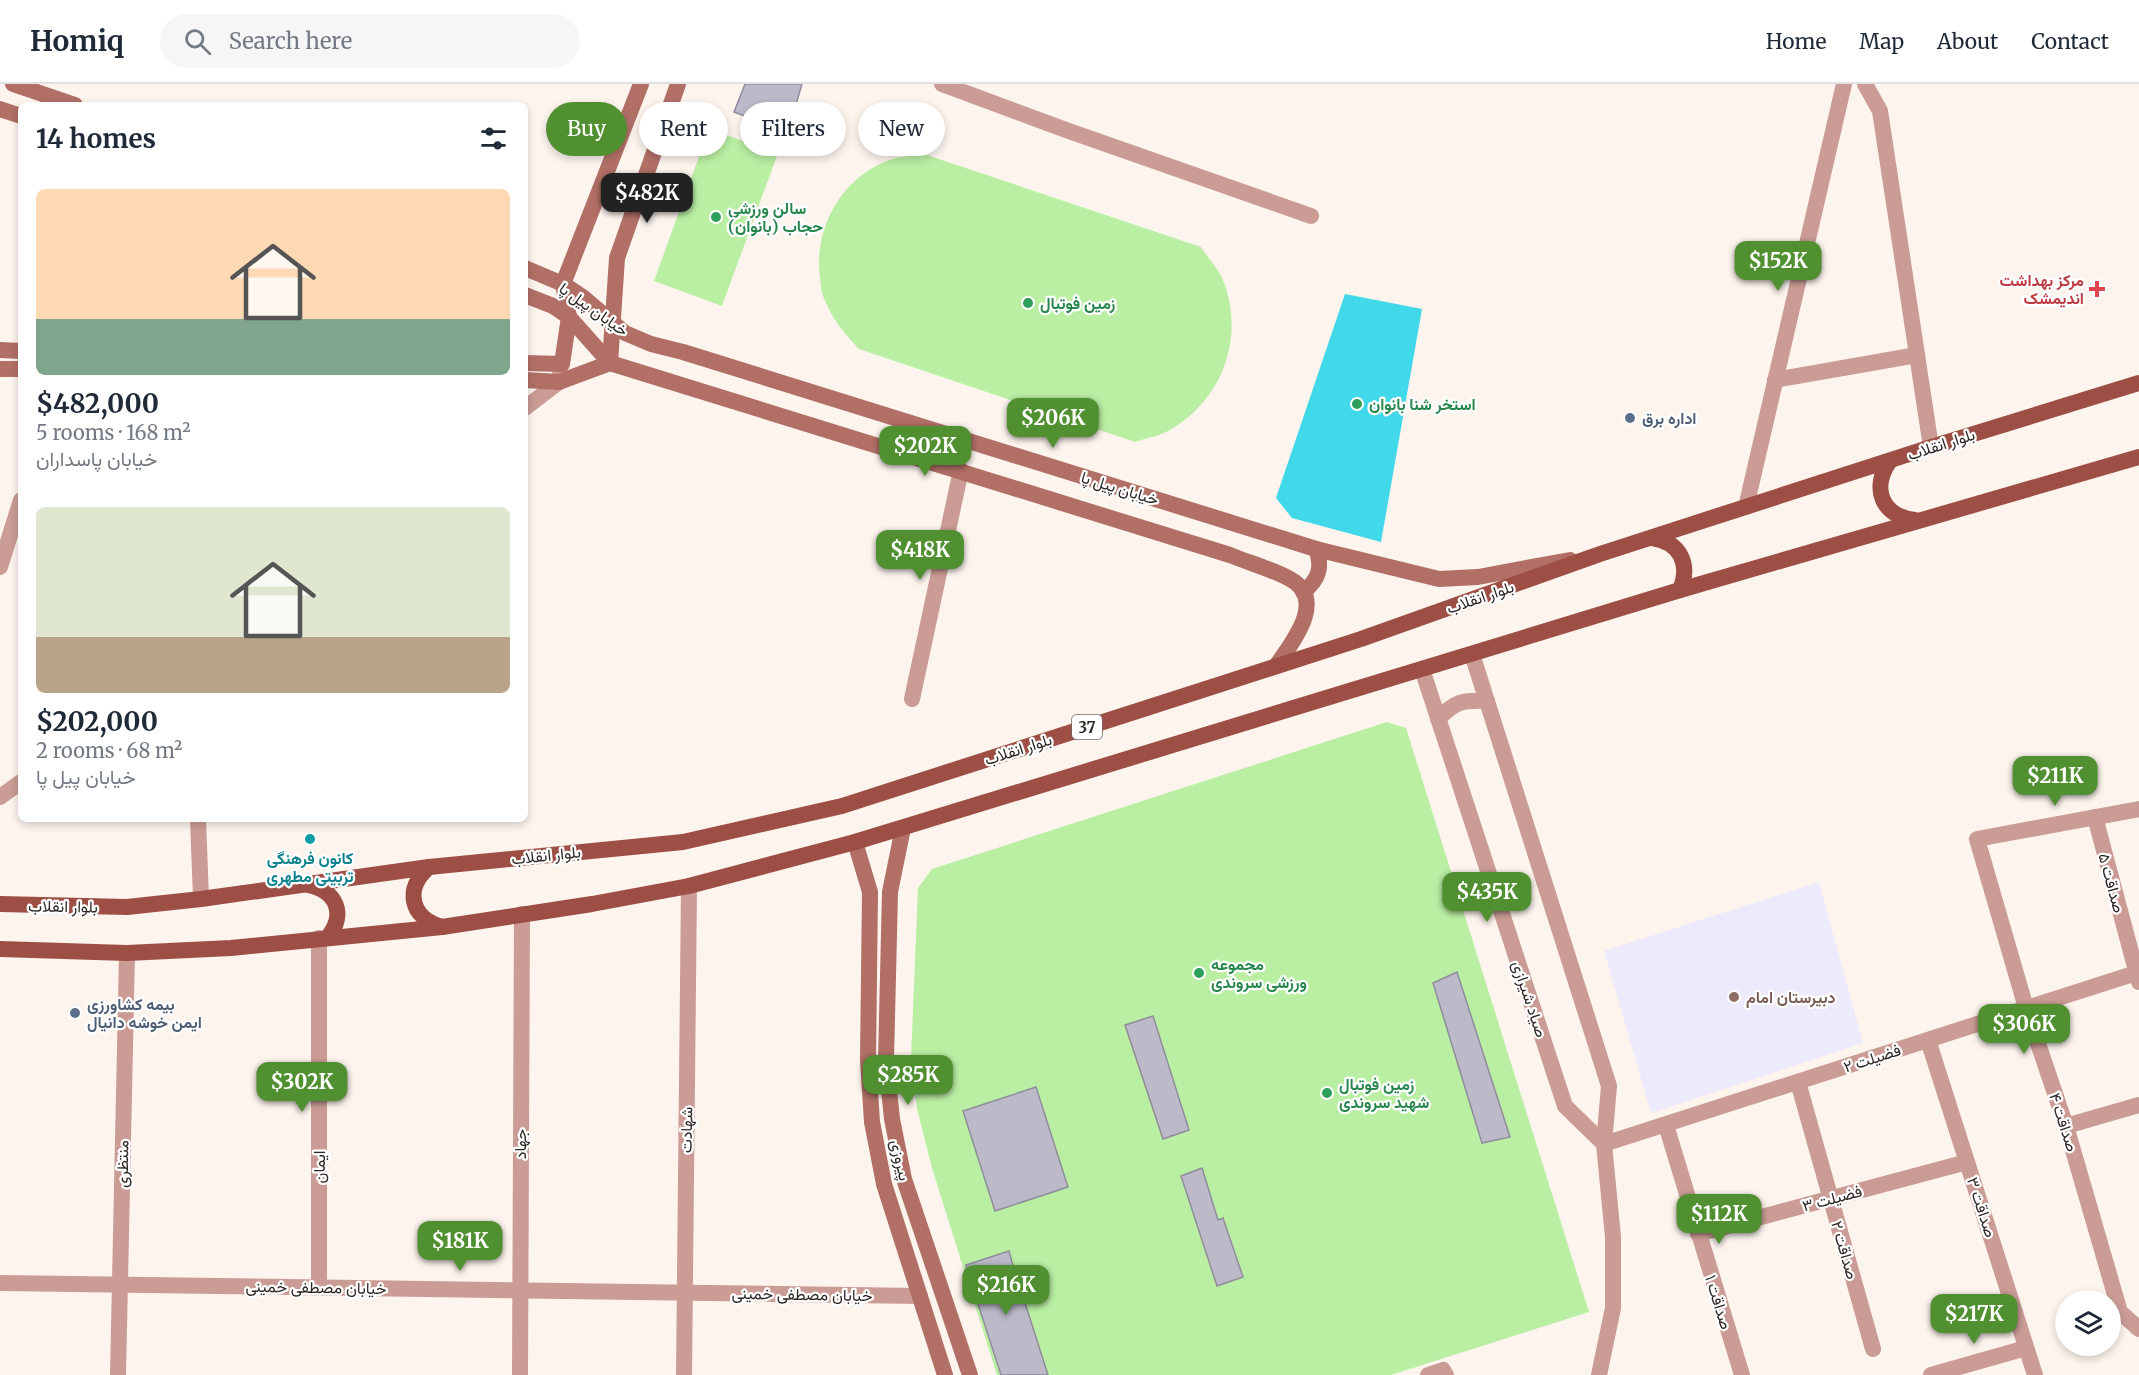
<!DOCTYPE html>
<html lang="en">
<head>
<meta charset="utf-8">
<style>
	:root { --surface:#fff; --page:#f6f6f7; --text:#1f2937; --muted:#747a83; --line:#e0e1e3; --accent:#519031 }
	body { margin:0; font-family:Merriweather,Vazirmatn,serif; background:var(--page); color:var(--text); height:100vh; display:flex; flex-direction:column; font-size:22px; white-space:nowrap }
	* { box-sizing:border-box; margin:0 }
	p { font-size:20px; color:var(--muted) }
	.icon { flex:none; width:33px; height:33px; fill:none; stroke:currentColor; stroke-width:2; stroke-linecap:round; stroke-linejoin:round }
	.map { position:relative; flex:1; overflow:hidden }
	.side { position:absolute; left:18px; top:18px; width:510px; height:720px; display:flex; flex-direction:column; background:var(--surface); border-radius:9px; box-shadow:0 3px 9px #0003 }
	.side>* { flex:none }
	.hud { position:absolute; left:546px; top:18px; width:570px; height:54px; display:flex; gap:12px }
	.fabs { position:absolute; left:2055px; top:1206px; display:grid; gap:12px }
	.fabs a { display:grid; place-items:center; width:66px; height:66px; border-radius:50%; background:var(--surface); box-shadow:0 3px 9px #0003; font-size:30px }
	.price { position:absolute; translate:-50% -51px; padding:0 14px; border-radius:12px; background:var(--accent); color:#fff; font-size:20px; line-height:39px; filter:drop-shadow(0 2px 3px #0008) }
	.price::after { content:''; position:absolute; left:50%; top:36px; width:18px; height:14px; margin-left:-9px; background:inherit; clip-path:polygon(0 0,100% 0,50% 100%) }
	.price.active { background:#222; color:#fff }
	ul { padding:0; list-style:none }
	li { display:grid; align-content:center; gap:12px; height:318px; padding:0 18px }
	li span { display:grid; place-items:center; height:186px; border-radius:9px; color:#555 }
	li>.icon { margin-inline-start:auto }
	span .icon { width:108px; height:108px; fill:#fffc; stroke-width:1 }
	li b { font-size:26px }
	h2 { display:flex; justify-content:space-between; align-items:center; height:72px; padding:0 18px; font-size:26px }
	.tag { padding:0 21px; border-radius:27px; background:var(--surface); box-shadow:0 3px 9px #0003; font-size:21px; line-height:54px }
	.tag.active { background:var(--accent); color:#fff }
	header { display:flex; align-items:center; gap:36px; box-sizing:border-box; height:84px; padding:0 30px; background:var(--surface); border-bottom:2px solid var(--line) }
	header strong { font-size:28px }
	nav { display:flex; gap:33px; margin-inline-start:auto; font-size:21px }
	.search { width:420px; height:54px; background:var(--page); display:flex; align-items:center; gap:15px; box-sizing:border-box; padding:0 21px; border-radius:33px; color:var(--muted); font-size:22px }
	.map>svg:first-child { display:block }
	.education { fill:#edeafb }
	.green { fill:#baeea3 }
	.water { fill:#41d8ea }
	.building { fill:#bcbac9; stroke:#8f8d9b; stroke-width:1.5 }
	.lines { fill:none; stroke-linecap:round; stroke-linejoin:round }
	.minor { stroke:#ca9c95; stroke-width:16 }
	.tertiary { stroke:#ca9c95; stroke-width:16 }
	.secondary { stroke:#b16f66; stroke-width:16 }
	.primary { stroke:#9d4f45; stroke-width:16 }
	.leisure-dot { fill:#2e9e5b; stroke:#fff; stroke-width:2 }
	.health-dot { fill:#e0444e; stroke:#fff; stroke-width:2 }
	.service-dot { fill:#5c6f8a; stroke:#fff; stroke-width:2 }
	.culture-dot { fill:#0f9aa8; stroke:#fff; stroke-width:2 }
	.education-dot { fill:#8d6e63; stroke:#fff; stroke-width:2 }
	.labels { text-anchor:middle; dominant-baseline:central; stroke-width:4.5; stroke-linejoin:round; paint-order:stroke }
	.shield { fill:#fff; stroke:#6c6866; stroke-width:1.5 }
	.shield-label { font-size:15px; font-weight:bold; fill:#2d2824 }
	.leisure-label { font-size:16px; font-weight:bold; fill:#27864d; stroke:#fff; text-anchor:start }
	.health-label { font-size:16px; font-weight:bold; fill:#be3a42; stroke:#fff; text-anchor:end }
	.street-label { font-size:16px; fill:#2d2824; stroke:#fff }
	.service-label { font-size:16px; font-weight:bold; fill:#4e5e75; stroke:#fff; text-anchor:start }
	.culture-label { font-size:16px; font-weight:bold; fill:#0d838f; stroke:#fff }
	.education-label { font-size:16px; font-weight:bold; fill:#785e54; stroke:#fff; text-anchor:start }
</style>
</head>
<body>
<header>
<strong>Homiq</strong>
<div class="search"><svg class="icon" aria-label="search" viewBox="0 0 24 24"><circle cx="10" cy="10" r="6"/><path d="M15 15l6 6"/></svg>Search here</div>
<nav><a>Home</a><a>Map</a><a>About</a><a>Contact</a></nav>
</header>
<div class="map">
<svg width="2139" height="1291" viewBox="0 0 2139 1291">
	<rect width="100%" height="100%" fill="#fdf4ee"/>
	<!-- education -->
	<path class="education" d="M1819 798 1863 959 1651 1029 1604 867Z"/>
	<!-- green -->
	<g class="green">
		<path d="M709 45 778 69 722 222 654 197Z"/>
		<path d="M924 70 1201 163C1207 173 1217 183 1222 194 1246 250 1224 315 1170 346 1160 352 1146 354 1135 358L859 265C843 248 832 235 823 212 821 207 821 200 820 194 813 144 842 91 893 75 903 72 914 72 924 70Z"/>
		<path d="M1387 638 1406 644 1589 1228 1391 1291H997L932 1084 917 1025 911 974 918 804 932 785Z"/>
	</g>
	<!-- water -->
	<path class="water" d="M1345 210 1422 225 1381 458 1292 434 1276 414Z"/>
	<!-- building -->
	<g class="building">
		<path d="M745 0H802L788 48 734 28Z"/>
		<path d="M1457 888 1510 1053 1482 1059 1433 899Z"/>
		<path d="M1153 932 1189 1046 1163 1055 1125 941Z"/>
		<path d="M1036 1003 1068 1103 995 1127 963 1027Z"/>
		<path d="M1202 1084 1218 1136 1223 1134 1243 1193 1217 1202 1181 1092Z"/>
		<path d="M1009 1167 1012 1178 1048 1291H1001L969 1192 966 1181Z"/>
	</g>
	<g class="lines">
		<!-- minor -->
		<g class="minor">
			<path d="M942 0 1066 46 1311 132"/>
			<path d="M1865 0 1880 27 1931 363"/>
			<path d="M1775 296 1917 271"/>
			<path d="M525 324 559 298 560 290"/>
			<path d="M1746 423 1844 0"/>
			<path d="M0 483 21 416"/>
			<path d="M912 615 961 386"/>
			<path d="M0 713 21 698"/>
			<path d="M2139 725 1977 755 2026 924 2066 1042 2120 1228 2139 1245"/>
			<path d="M2095 733 2139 898"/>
			<path d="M198 735 201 815"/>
			<path d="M1928 956 2035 1291"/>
			<path d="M1798 998 1873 1265"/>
			<path d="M1666 1041 1742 1291"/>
			<path d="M2066 1042 2139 1021"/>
			<path d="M1604 1060 2139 888"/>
			<path d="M1698 1150 1967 1078"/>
			<path d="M0 1199 920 1212"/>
			<path d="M319 1203V854"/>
			<path d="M118 1291 127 869"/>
			<path d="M520 1291 522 830"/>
			<path d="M684 1291 689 802"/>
			<path d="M1428 1291 1443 1286 1446 1291"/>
			<path d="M1931 1291 2026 1264"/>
		</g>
		<!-- tertiary -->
		<g class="tertiary">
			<path d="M1472 570 1609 1002 1604 1060 1613 1153V1224L1599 1291"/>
			<path d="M1422 585 1565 1022 1604 1060"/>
			<path d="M1438 635C1456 617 1462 616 1487 617"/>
		</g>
		<!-- secondary -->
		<g class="secondary">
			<path d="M13 0 75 21"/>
			<path d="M0 25 21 32"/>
			<path d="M525 184 563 200 584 214 625 249 651 260 683 268 1316 465 1439 495 1478 493 1570 476"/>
			<path d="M525 211 553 222 569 233 610 279 1230 471C1249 479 1272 485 1290 495 1328 516 1291 560 1276 582"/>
			<path d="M0 266 21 267"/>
			<path d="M525 279 562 280 569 233 563 200 641 0"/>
			<path d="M0 285H21"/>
			<path d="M525 296 559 298 610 279 617 174 678 0"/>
			<path d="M1303 508C1319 496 1323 483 1316 465"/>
			<path d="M903 744 890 808 886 976 892 1035 904 1095 970 1291"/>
			<path d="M855 758 870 808 868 976 872 1038 884 1100 945 1291"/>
		</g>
		<!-- primary -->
		<g class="primary">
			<path d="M1889 378C1871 405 1882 432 1915 436"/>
			<path d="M1652 454C1680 458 1691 480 1680 506"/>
			<path d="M429 783C404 804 410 834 442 843"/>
			<path d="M308 801C337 807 346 830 328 853"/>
			<path d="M0 820 127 823 201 815 429 783 683 758 842 722 1361 555 1600 470 1931 363 2139 299"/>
			<path d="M0 865 127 869 231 864 442 843 592 820 689 802 855 758 1680 506 2139 373"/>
		</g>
	</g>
	<!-- markers -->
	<g class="leisure-dot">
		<circle cx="716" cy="133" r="6"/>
		<circle cx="1028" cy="219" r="6"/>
		<circle cx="1357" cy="320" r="6"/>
		<circle cx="1199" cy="889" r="6"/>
		<circle cx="1327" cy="1009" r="6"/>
	</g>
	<path class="health-dot" d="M2094 196h6v6h6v6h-6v6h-6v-6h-6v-6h6z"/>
	<g class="service-dot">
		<circle cx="1630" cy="334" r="6"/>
		<circle cx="75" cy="929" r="6"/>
	</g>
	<circle class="culture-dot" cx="310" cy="755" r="6"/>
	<circle class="education-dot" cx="1734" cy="913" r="6"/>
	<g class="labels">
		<!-- shield labels -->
		<rect class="shield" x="1072" y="631" width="30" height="24" rx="4.5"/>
		<g class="shield-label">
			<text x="1087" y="643">37</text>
		</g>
		<!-- leisure labels -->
		<g class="leisure-label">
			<text x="728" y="124">سالن ورزشی<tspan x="728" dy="18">حجاب (بانوان)</tspan></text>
			<text x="1040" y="219">زمین فوتبال</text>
			<text x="1369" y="320">استخر شنا بانوان</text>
			<text x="1211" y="880">مجموعه<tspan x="1211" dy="18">ورزشی سروندی</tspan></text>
			<text x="1339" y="1000">زمین فوتبال<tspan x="1339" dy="18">شهید سروندی</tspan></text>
		</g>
		<!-- health labels -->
		<g class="health-label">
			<text x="2084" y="196">مرکز بهداشت<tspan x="2084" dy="18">اندیمشک</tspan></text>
		</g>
		<!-- street labels -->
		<g class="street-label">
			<text transform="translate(594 225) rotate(35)">خیابان پیل پا</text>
			<text transform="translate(1941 360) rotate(-18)">بلوار انقلاب</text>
			<text transform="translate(1120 404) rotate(17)">خیابان پیل پا</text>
			<text transform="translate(1480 513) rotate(-19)">بلوار انقلاب</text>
			<text transform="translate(1018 665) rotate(-18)">بلوار انقلاب</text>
			<text transform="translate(546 771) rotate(-6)">بلوار انقلاب</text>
			<text transform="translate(2112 799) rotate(75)">صداقت ۵</text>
			<text transform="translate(63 822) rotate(1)">بلوار انقلاب</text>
			<text transform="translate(1530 915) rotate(72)">صیاد شیرازی</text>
			<text transform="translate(1872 974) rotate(-18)">فضیلت ۲</text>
			<text transform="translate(2064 1038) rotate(72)">صداقت ۴</text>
			<text transform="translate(686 1046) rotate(-89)">شهادت</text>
			<text transform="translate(520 1060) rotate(-90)">جهاد</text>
			<text transform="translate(901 1076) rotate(77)">پیروزی</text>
			<text transform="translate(122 1080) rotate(-89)">منتظری</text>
			<text transform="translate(319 1083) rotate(-90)">ایمان</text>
			<text transform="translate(1832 1114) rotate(-15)">فضیلت ۳</text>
			<text transform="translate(1982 1123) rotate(72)">صداقت ۳</text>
			<text transform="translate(1845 1166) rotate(74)">صداقت ۲</text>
			<text transform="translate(316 1203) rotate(1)">خیابان مصطفی خمینی</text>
			<text transform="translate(802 1210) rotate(1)">خیابان مصطفی خمینی</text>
			<text transform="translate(1719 1218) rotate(73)">صداقت ۱</text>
		</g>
		<!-- service labels -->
		<g class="service-label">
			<text x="1642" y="334">اداره برق</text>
			<text x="87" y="920">بیمه کشاورزی<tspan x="87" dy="18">ایمن خوشه دانیال</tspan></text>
		</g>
		<!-- culture labels -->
		<g class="culture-label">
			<text x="310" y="774">کانون فرهنگی<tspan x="310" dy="18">تربیتی مطهری</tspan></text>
		</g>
		<!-- education labels -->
		<g class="education-label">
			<text x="1746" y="913">دبیرستان امام</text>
		</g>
	</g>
</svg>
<div class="fabs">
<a><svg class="icon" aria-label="layers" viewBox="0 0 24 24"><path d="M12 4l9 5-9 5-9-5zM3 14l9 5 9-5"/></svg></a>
</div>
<b class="price active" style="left:647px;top:140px">$482K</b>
<b class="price" style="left:1778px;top:208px">$152K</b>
<b class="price" style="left:1053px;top:365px">$206K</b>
<b class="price" style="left:925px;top:393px">$202K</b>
<b class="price" style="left:920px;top:497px">$418K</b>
<b class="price" style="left:2055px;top:723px">$211K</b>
<b class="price" style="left:1487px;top:839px">$435K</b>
<b class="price" style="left:2024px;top:971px">$306K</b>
<b class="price" style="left:908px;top:1022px">$285K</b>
<b class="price" style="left:302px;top:1029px">$302K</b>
<b class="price" style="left:1719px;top:1161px">$112K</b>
<b class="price" style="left:460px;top:1188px">$181K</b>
<b class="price" style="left:1006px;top:1232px">$216K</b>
<b class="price" style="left:1974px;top:1261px">$217K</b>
<div class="hud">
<a class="tag active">Buy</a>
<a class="tag">Rent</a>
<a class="tag">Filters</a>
<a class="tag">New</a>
</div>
<section class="side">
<h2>14 homes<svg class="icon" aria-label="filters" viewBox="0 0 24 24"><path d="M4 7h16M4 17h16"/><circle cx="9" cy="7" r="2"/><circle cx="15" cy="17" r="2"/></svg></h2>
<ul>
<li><span style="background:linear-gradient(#ffd9b3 70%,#7fa58c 0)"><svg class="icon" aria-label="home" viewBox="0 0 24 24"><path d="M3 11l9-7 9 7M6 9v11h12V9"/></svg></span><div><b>$482,000</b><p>5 rooms · 168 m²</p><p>خیابان پاسداران</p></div></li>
<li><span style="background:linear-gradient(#dfe7d0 70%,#b9a48a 0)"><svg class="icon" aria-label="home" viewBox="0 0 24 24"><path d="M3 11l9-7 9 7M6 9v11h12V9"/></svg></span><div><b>$202,000</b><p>2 rooms · 68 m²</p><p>خیابان پیل پا</p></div></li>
</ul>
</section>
</div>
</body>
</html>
